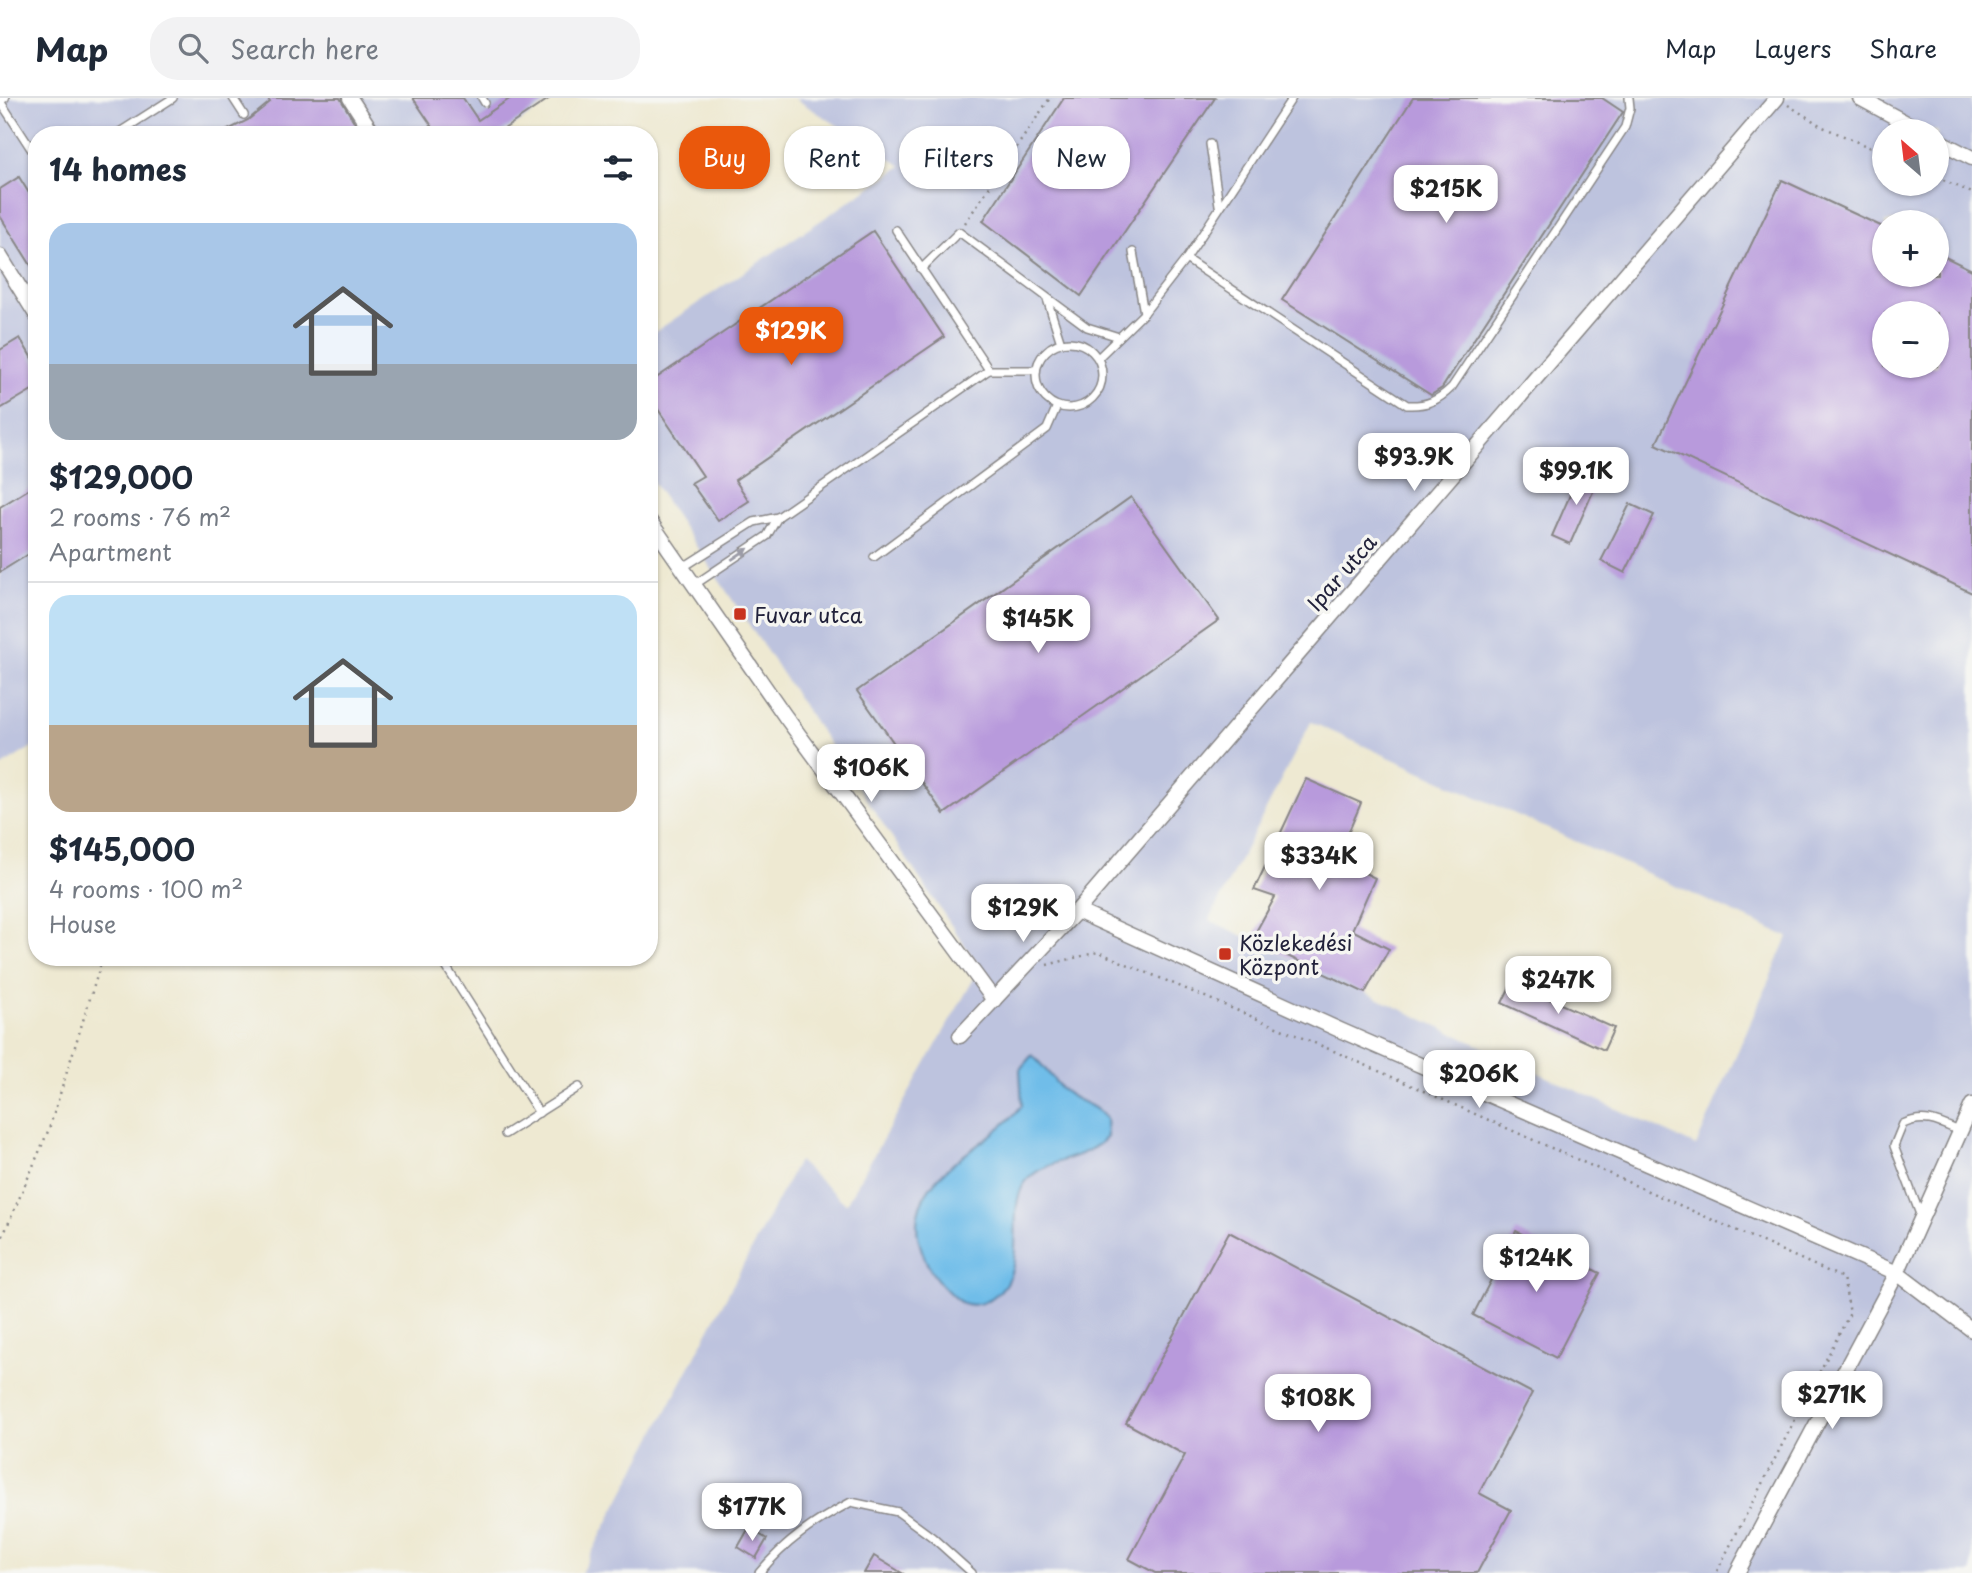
<!DOCTYPE html>
<html lang="en">
<head>
<meta charset="utf-8">
<style>
	:root { --surface:#fff; --page:#f2f2f3; --text:#1f2937; --muted:#747a83; --line:#e0e1e3; --accent:#ea580c }
	body { margin:0; font-family:"Playpen Sans",sans-serif; background:var(--page); color:var(--text); height:100vh; display:flex; flex-direction:column; font-size:26px; white-space:nowrap }
	* { box-sizing:border-box; margin:0 }
	p { font-size:23px; color:var(--muted) }
	.icon { flex:none; width:38px; height:38px; fill:none; stroke:currentColor; stroke-width:2; stroke-linecap:round; stroke-linejoin:round }
	.map { position:relative; flex:1; overflow:hidden }
	.details { position:absolute; left:28px; top:28px; width:630px; height:840px; display:flex; flex-direction:column; background:var(--surface); border-radius:28px; box-shadow:0 2px 5px #0004 }
	.details>* { flex:none }
	.top-card { position:absolute; left:679px; top:28px; width:665px; height:63px; display:flex; gap:14px }
	.needle { width:46px; rotate:332deg }
	.tools { position:absolute; left:1872px; top:21px; display:grid; gap:14px }
	.tools a { display:grid; place-items:center; width:77px; height:77px; border-radius:50%; background:var(--surface); box-shadow:0 2px 5px #0004; font-size:35px }
	.price { position:absolute; translate:-50% -60px; padding:0 16px; border-radius:14px; background:#fff; color:#222; font-size:23px; line-height:46px; filter:drop-shadow(0 2px 4px #0008) }
	.price::after { content:''; position:absolute; left:50%; top:42px; width:21px; height:16px; margin-left:-10px; background:inherit; clip-path:polygon(0 0,100% 0,50% 100%) }
	.price.current { background:var(--accent); color:#fff }
	ul { padding:0; list-style:none }
	li { display:grid; align-content:center; gap:14px; height:371px; padding:0 21px }
	li+li { border-top:2px solid var(--line) }
	li span { display:grid; place-items:center; height:217px; border-radius:21px; color:#555 }
	li>.icon { margin-inline-start:auto }
	span .icon { width:126px; height:126px; fill:#fffc; stroke-width:1 }
	li b { font-size:30px }
	h2 { display:flex; justify-content:space-between; align-items:center; height:84px; padding:0 21px; font-size:30px }
	.pill { padding:0 24px; border-radius:28px; background:var(--surface); box-shadow:0 2px 5px #0004; font-size:24px; line-height:63px }
	.pill.current { background:var(--accent); color:#fff }
	header { display:flex; align-items:center; gap:42px; box-sizing:border-box; height:98px; padding:0 35px; background:var(--surface); border-bottom:2px solid var(--line) }
	header strong { font-size:33px }
	nav { display:flex; gap:38px; margin-inline-start:auto; font-size:24px }
	.search { width:490px; height:63px; background:var(--page); display:flex; align-items:center; gap:18px; box-sizing:border-box; padding:0 24px; border-radius:28px; color:var(--muted); font-size:26px }
	.map>svg:first-child { display:block }
	.industrial { fill:#bdc3de; fill-rule:evenodd }
	.water { fill:#6fbde9; stroke:#487092; stroke-width:2 }
	.building { fill:#b89adc; fill-rule:evenodd }
	.lines { fill:none; stroke-linecap:round; stroke-linejoin:round }
	.lane-casing { stroke:#888686; stroke-width:10 }
	.street-casing { stroke:#888686; stroke-width:17 }
	.path { stroke:#888686; stroke-width:2.5; stroke-dasharray:2 5; stroke-linecap:butt }
	.lane { stroke:#fff; stroke-width:7 }
	.street { stroke:#fff; stroke-width:14 }
	.oneway { fill:#9c9ca7 }
	.poi-dot { fill:#c8321e; stroke:#f6f6f2; stroke-width:2.5 }
	.labels { text-anchor:middle; dominant-baseline:central; stroke-width:7; stroke-linejoin:round; paint-order:stroke }
	.street-label { font-size:21px; fill:#22223b; stroke:#f6f6f2 }
	.poi-label { font-size:21px; fill:#22223b; stroke:#f6f6f2; text-anchor:start }
</style>
</head>
<body>
<header>
<strong>Map</strong>
<div class="search"><svg class="icon" aria-label="search" viewBox="0 0 24 24"><circle cx="10" cy="10" r="6"/><path d="M15 15l6 6"/></svg>Search here</div>
<nav><a>Map</a><a>Layers</a><a>Share</a></nav>
</header>
<div class="map">
<svg width="1972" height="1475" viewBox="0 0 1972 1475">
	<rect width="100%" height="100%" fill="#f6f6f2"/>
	<filter id="ink" filterUnits="userSpaceOnUse"><feTurbulence type="fractalNoise" baseFrequency=".0143" numOctaves="2"/><feDisplacementMap in="SourceGraphic" scale="14" xChannelSelector="R" yChannelSelector="G"/><feConvolveMatrix kernelMatrix="1 2 1 2 8 2 1 2 1" color-interpolation-filters="sRGB"/></filter>
	<filter id="wash" filterUnits="userSpaceOnUse"><feTurbulence type="fractalNoise" baseFrequency=".00686" numOctaves="4" result="noise"/><feDisplacementMap in="SourceGraphic" scale="28" xChannelSelector="R" yChannelSelector="G"/><feGaussianBlur stdDeviation="1.57" result="paint"/><feColorMatrix in="noise" values="0 0 0 0 0 0 0 0 0 0 0 0 0 0 0 0 0 1.4 0 .05"/><feComposite in="paint" operator="in"/></filter>
	<g filter="url(#wash)">
		<rect width="100%" height="100%" fill="#eee9d2"/>
		<!-- industrial -->
		<g class="industrial">
			<path d="M0 0H555L500 37H37V646L0 669Z"/>
			<path d="M794 0H1972V1475H581L798 1063 846 1106 980 870 649 378V238L902 68ZM1885 33H1937V86H1885ZM1885 124H1937V177H1885ZM1885 215H1937V268H1885ZM1311 624 1788 839 1696 1048 1209 822Z"/>
		</g>
		<!-- water -->
		<path class="water" d="M1032 957C1043 967 1051 979 1061 990 1075 1005 1090 1002 1106 1020L1107 1039C1082 1066 1032 1060 1020 1094 1008 1129 1028 1174 993 1199 981 1208 966 1210 955 1200 935 1182 926 1169 919 1143 902 1076 991 1051 1022 1007L1020 971Z"/>
		<g id="blocks">
			<!-- building -->
			<g class="building">
				<path d="M267 0H340L362 37H218L248 22 270 4Z"/>
				<path d="M413 0H463L478 22 511 0H550L495 37H438Z"/>
				<path d="M1064 0H1215L1081 198 983 123Z"/>
				<path d="M1413 0H1602L1623 14 1442 290 1431 297 1282 202Z"/>
				<path d="M19 79 37 108V177L0 118V91Z"/>
				<path d="M1782 82 1885 130V177H1937V155L1972 172V495L1656 346ZM1885 215H1937V268H1885Z"/>
				<path d="M873 133 944 239 735 382 749 403 718 423 691 385 703 378 649 298V285Z"/>
				<path d="M20 240 37 269V289L0 311V252Z"/>
				<path d="M1581 372 1599 380 1570 446 1552 438Z"/>
				<path d="M37 386V451L0 474V409Z"/>
				<path d="M1131 399 1219 522 944 716 857 593Z"/>
				<path d="M1630 406 1654 417 1625 475 1601 463Z"/>
				<path d="M1306 681 1361 705 1337 761 1375 780 1352 832 1389 851 1365 895 1252 841 1275 799 1254 792Z"/>
				<path d="M1512 884 1614 930 1604 952 1502 905Z"/>
				<path d="M1516 1133 1600 1175 1556 1260 1473 1217Z"/>
				<path d="M1229 1134 1532 1295 1479 1395 1511 1412 1477 1475H1155L1129 1461 1185 1357 1126 1325Z"/>
				<path d="M749 1430 767 1441 756 1460 738 1449Z"/>
				<path d="M874 1458 902 1475H864Z"/>
			</g>
		</g>
	</g>
	<g filter="url(#ink)">
		<use href="#blocks" fill-opacity="0" stroke="#888686" stroke-width="2"/>
		<g class="lines">
			<defs>
				<g id="lane">
					<path d="M5 0 0 3 37 60"/>
					<path d="M233 0 244 17"/>
					<path d="M482 0 485 5"/>
					<path d="M115 37 173 0"/>
					<path d="M1210 46 1219 107"/>
					<path d="M37 87 34 89 37 94"/>
					<path d="M896 132 989 272"/>
					<path d="M1133 154 1144 215"/>
					<path d="M1186 161 1407 307C1426 308 1438 303 1452 289L1625 29 1630 10 1629 0"/>
					<path d="M921 171 959 134 1087 229 1119 239"/>
					<path d="M1047 201 1061 245"/>
					<circle cx="1069" cy="277" r="33"/>
					<path d="M1098 260 1144 215 1186 161 1292 0"/>
					<path d="M874 459 1047 331 1057 308"/>
					<path d="M682 470 754 424 778 419 989 272H1036"/>
					<path d="M694 487 767 438 778 419"/>
					<path d="M440 859 539 1015"/>
					<path d="M505 1036 579 989"/>
					<path d="M1921 1119 1894 1048 1903 1026C1924 1016 1939 1024 1959 1033"/>
					<path d="M759 1475C786 1443 814 1424 851 1404L898 1414 932 1439 972 1475"/>
				</g>
				<g id="street">
					<path d="M350 0 374 37"/>
					<path d="M1860 0 1921 33"/>
					<path d="M1937 42 1972 60"/>
					<path d="M0 158 37 218"/>
					<path d="M649 422 785 618 994 902"/>
					<path d="M1077 813 1342 933 1897 1175 1972 1232"/>
					<path d="M960 938 1077 813 1777 0"/>
					<path d="M1737 1475 1897 1175 1972 1007"/>
				</g>
			</defs>
			<!-- lane casing -->
			<use href="#lane" class="lane-casing"/>
			<!-- street casing -->
			<use href="#street" class="street-casing"/>
			<!-- path -->
			<g class="path">
				<path d="M1788 7 1823 29 1885 56"/>
				<path d="M1937 79 1972 95"/>
				<path d="M965 125 1050 0"/>
				<path d="M1047 867 1098 854 1336 954 1843 1180 1850 1215 1716 1475"/>
				<path d="M0 1145 49 1031 103 859"/>
			</g>
			<!-- lane -->
			<use href="#lane" class="lane"/>
			<!-- street -->
			<use href="#street" class="street"/>
		</g>
		<!-- one-way arrows -->
		<defs><path id="oneway-solid" d="M-6-.8H1V-3.2L6.5 0L1 3.2V.8H-6Z" transform="scale(1.75)"/></defs>
		<use class="oneway" href="#oneway-solid" transform="translate(740 456) rotate(-34)"/>
	</g>
	<!-- markers -->
	<g class="poi-dot">
		<rect x="733" y="509" width="14" height="14" rx="3.5"/>
		<rect x="1218" y="849" width="14" height="14" rx="3.5"/>
	</g>
	<g class="labels">
		<!-- street labels -->
		<g class="street-label">
			<text transform="translate(1341 474) rotate(-49)">Ipar utca</text>
		</g>
		<!-- poi labels -->
		<g class="poi-label">
			<text x="754" y="516">Fuvar utca</text>
			<text x="1239" y="844">Közlekedési<tspan x="1239" dy="24">Központ</tspan></text>
		</g>
	</g>
</svg>
<div class="tools">
<a><svg class="needle" viewBox="-14 -14 28 28"><path d="M0-13l5 13h-10z" fill="#e53935"/><path d="M0 13l5-13h-10z" fill="#747a83"/></svg></a>
<a>+</a>
<a>−</a>
</div>
<b class="price" style="left:1446px;top:127px">$215K</b>
<b class="price current" style="left:791px;top:269px">$129K</b>
<b class="price" style="left:1414px;top:395px">$93.9K</b>
<b class="price" style="left:1576px;top:409px">$99.1K</b>
<b class="price" style="left:1038px;top:557px">$145K</b>
<b class="price" style="left:871px;top:706px">$106K</b>
<b class="price" style="left:1319px;top:794px">$334K</b>
<b class="price" style="left:1023px;top:846px">$129K</b>
<b class="price" style="left:1558px;top:918px">$247K</b>
<b class="price" style="left:1479px;top:1012px">$206K</b>
<b class="price" style="left:1536px;top:1196px">$124K</b>
<b class="price" style="left:1832px;top:1333px">$271K</b>
<b class="price" style="left:1318px;top:1336px">$108K</b>
<b class="price" style="left:752px;top:1445px">$177K</b>
<div class="top-card">
<a class="pill current">Buy</a>
<a class="pill">Rent</a>
<a class="pill">Filters</a>
<a class="pill">New</a>
</div>
<section class="details">
<h2>14 homes<svg class="icon" aria-label="filters" viewBox="0 0 24 24"><path d="M4 7h16M4 17h16"/><circle cx="9" cy="7" r="2"/><circle cx="15" cy="17" r="2"/></svg></h2>
<ul>
<li><span style="background:linear-gradient(#a9c7e8 65%,#9aa5b1 0)"><svg class="icon" aria-label="home" viewBox="0 0 24 24"><path d="M3 11l9-7 9 7M6 9v11h12V9"/></svg></span><div><b>$129,000</b><p>2 rooms · 76 m²</p><p>Apartment</p></div></li>
<li><span style="background:linear-gradient(#bfe0f5 60%,#b9a48a 0)"><svg class="icon" aria-label="home" viewBox="0 0 24 24"><path d="M3 11l9-7 9 7M6 9v11h12V9"/></svg></span><div><b>$145,000</b><p>4 rooms · 100 m²</p><p>House</p></div></li>
</ul>
</section>
</div>
</body>
</html>
